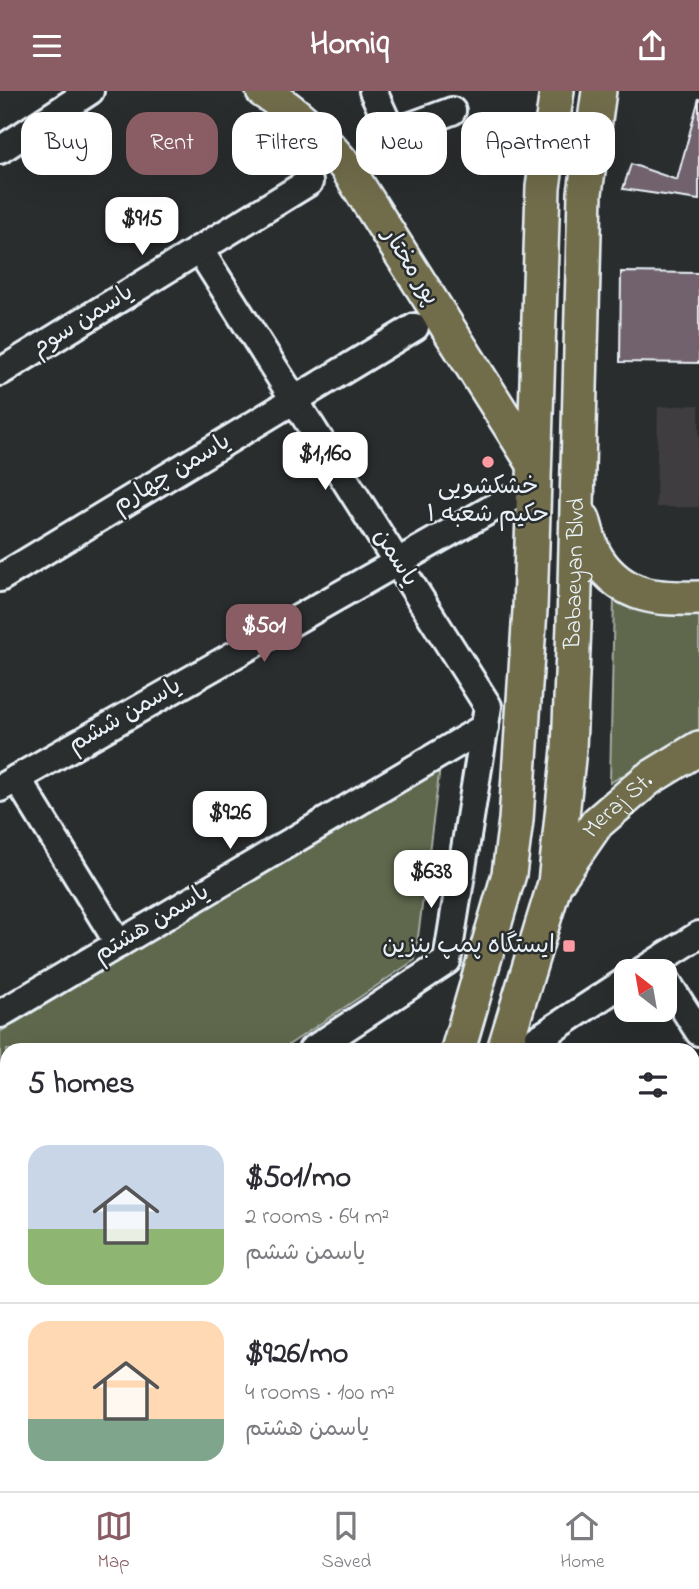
<!DOCTYPE html>
<html lang="en">
<head>
<meta charset="utf-8">
<style>
	:root { --surface:#fff; --page:#f7f7f7; --text:#2b2b33; --muted:#7c7c81; --line:#e1e1e2; --accent:#8a5d65 }
	body { margin:0; font-family:"Indie Flower","Playpen Sans Arabic",sans-serif; background:var(--page); color:var(--text); height:100vh; display:flex; flex-direction:column; font-size:26px; white-space:nowrap }
	* { box-sizing:border-box; margin:0 }
	p { font-size:23px; color:var(--muted) }
	.icon { flex:none; width:38px; height:38px; fill:none; stroke:currentColor; stroke-width:2; stroke-linecap:round; stroke-linejoin:round }
	.map { position:relative; flex:1; overflow:hidden }
	.sheet { position:absolute; left:0px; top:952px; width:700px; height:448px; display:flex; flex-direction:column; background:var(--surface); border-radius:21px 21px 0 0; box-shadow:0 7px 28px #0002 }
	.sheet>* { flex:none }
	.guide { position:absolute; left:21px; top:21px; width:658px; height:63px; display:flex; gap:14px }
	.needle { width:46px; rotate:329deg }
	.fabs { position:absolute; left:614px; top:868px; display:grid; gap:14px }
	.fabs a { display:grid; place-items:center; width:63px; height:63px; border-radius:14px; background:var(--surface); box-shadow:0 7px 28px #0002; font-size:35px }
	.price { position:absolute; translate:-50% -60px; padding:0 16px; border-radius:14px; background:#fff; color:#222; font-size:23px; line-height:46px; filter:drop-shadow(0 2px 4px #0008) }
	.price::after { content:''; position:absolute; left:50%; top:42px; width:21px; height:16px; margin-left:-10px; background:inherit; clip-path:polygon(0 0,100% 0,50% 100%) }
	.price.on { background:var(--accent); color:#fff }
	ul { padding:0; list-style:none }
	li { display:flex; align-items:center; gap:21px; height:175px; padding:0 28px }
	li+li { border-top:2px solid var(--line) }
	li span { display:grid; place-items:center; flex:none; width:196px; height:140px; border-radius:21px; color:#555 }
	li>.icon { margin-inline-start:auto }
	span .icon { width:84px; height:84px; fill:#fffc; stroke-width:1 }
	li b { font-size:30px }
	h2 { display:flex; justify-content:space-between; align-items:center; height:84px; padding:0 28px; font-size:30px }
	.chip { padding:0 24px; border-radius:21px; background:var(--surface); box-shadow:0 7px 28px #0002; font-size:24px; line-height:63px }
	.chip.on { background:var(--accent); color:#fff }
	header { display:flex; justify-content:space-between; align-items:center; height:91px; padding:0 28px; background:var(--accent); color:#fff; font-size:32px; font-weight:700 }
	.menu { display:flex; justify-content:space-around; align-items:center; height:98px; border-top:2px solid var(--line); background:var(--surface); font-size:19px; color:var(--muted) }
	.menu a { display:grid; justify-items:center; gap:4px }
	.menu .on { color:var(--accent) }
	.map>svg:first-child { display:block }
	.built { fill:#3f3d41 }
	.green { fill:#5f674e; stroke:#a4aca3; stroke-width:2 }
	.building { fill:#71626e; stroke:#e8f1f8; stroke-width:2 }
	.lines { fill:none; stroke-linecap:round; stroke-linejoin:round }
	.minor-casing { stroke:#e8f1f8; stroke-width:32 }
	.major-casing { stroke:#e8f1f8; stroke-width:38 }
	.minor { stroke:#2a2d2e; stroke-width:26 }
	.major { stroke:#716d4b; stroke-width:33 }
	.poi-dot { fill:#ff9aa2; stroke:#2a2d2e; stroke-width:2.5 }
	.labels { text-anchor:middle; dominant-baseline:central; stroke-width:5; stroke-linejoin:round; paint-order:stroke }
	.street-label { font-size:24px; fill:#e8f1f8; stroke:#2a2d2e }
	.poi-label { font-size:24px; fill:#e8f1f8; stroke:#2a2d2e }
</style>
</head>
<body>
<header><svg class="icon" aria-label="menu" viewBox="0 0 24 24"><path d="M4 6h16M4 12h16M4 18h16"/></svg>Homiq<svg class="icon" aria-label="share" viewBox="0 0 24 24"><path d="M12 15V3M7 8l5-5 5 5M5 13v7h14v-7"/></svg></header>
<div class="map">
<svg width="699" height="1400" viewBox="0 0 699 1400">
	<rect width="100%" height="100%" fill="#2a2d2e"/>
	<filter id="ink" filterUnits="userSpaceOnUse"><feTurbulence type="fractalNoise" baseFrequency=".0143" numOctaves="2"/><feDisplacementMap in="SourceGraphic" scale="14" xChannelSelector="R" yChannelSelector="G"/><feConvolveMatrix kernelMatrix="1 2 1 2 8 2 1 2 1" color-interpolation-filters="sRGB"/></filter>
	<g filter="url(#ink)">
		<!-- built -->
		<path class="built" d="M699 314V416H656L658 316Z"/>
		<!-- green -->
		<g class="green">
			<path d="M614 507 699 519V638L610 692Z"/>
			<path d="M440 676 415 869 281 959H7V1004L0 1001V941Z"/>
			<path d="M0 1068 7 1071V1278L0 1275Z"/>
		</g>
		<!-- building -->
		<g class="building">
			<path d="M699 7V109L623 98 631 73 677 89Z"/>
			<path d="M621 181 699 182V272L620 271Z"/>
			<path d="M3 1335 7 1337V1393H92L89 1400H13L0 1395V1339Z"/>
			<path d="M693 1368 699 1387V1400H639L637 1393H693Z"/>
			<path d="M491 1393H497L498 1396 509 1393H524L526 1400H488L486 1395Z"/>
			<path d="M555 1393H618L620 1400H557Z"/>
		</g>
		<g class="lines">
			<defs>
				<g id="minor">
					<path d="M373 0 392 42 452 20"/>
					<path d="M0 59 90 0"/>
					<path d="M199 158 488 615 447 870 312 959"/>
					<path d="M0 281 309 91"/>
					<path d="M0 487 415 236"/>
					<path d="M17 687 119 853"/>
					<path d="M0 697 507 409"/>
					<path d="M642 880 699 844"/>
					<path d="M665 888 699 941"/>
					<path d="M0 923 485 636"/>
					<path d="M530 953 626 890"/>
					<path d="M693 1069 699 1065"/>
					<path d="M0 1313 7 1316"/>
					<path d="M192 1393 208 1400"/>
				</g>
				<g id="major">
					<path d="M263 0C301 24 318 43 347 77L534 373"/>
					<path d="M583 428C587 441 590 458 598 469 624 507 657 508 699 507"/>
					<path id="s1" d="M557 790 597 732 648 688 699 657"/>
					<path d="M458 959 509 783 516 729 530 519 543 96 557 0"/>
					<path id="s2" d="M504 959 555 792 569 658 574 534 585 102 599 0"/>
					<path d="M0 1039 7 1042"/>
					<path d="M693 1248 699 1250"/>
					<path d="M693 1306 699 1309"/>
					<path d="M272 1400 275 1393"/>
					<path d="M324 1400 327 1393"/>
				</g>
			</defs>
			<!-- minor casing -->
			<use href="#minor" class="minor-casing"/>
			<!-- major casing -->
			<use href="#major" class="major-casing"/>
			<!-- minor -->
			<use href="#minor" class="minor"/>
			<!-- major -->
			<use href="#major" class="major"/>
		</g>
	</g>
	<!-- markers -->
	<g class="poi-dot">
		<circle cx="488" cy="371" r="7"/>
		<rect x="562" y="848" width="14" height="14" rx="3.5"/>
	</g>
	<g class="labels">
		<!-- street labels -->
		<g class="street-label">
			<text transform="translate(410 176) rotate(58)">پور مختار</text>
			<text transform="translate(83 230) rotate(-32)">یاسمن سوم</text>
			<text transform="translate(172 383) rotate(-31)">یاسمن چهارم</text>
			<text transform="translate(395 467) rotate(58)">یاسمن</text>
			<text stroke="none"><textPath href="#s2" startOffset="485">Babaeyan Blvd</textPath></text>
			<text transform="translate(125 625) rotate(-30)">یاسمن ششم</text>
			<text stroke="none"><textPath href="#s1" startOffset="98">Meraj St.</textPath></text>
			<text transform="translate(152 833) rotate(-31)">یاسمن هشتم</text>
		</g>
		<!-- poi labels -->
		<g class="poi-label">
			<text x="488" y="396">خشکشویی<tspan x="488" dy="28">حکیم شعبه ۱</tspan></text>
			<text x="555" y="855" text-anchor="end">ایستگاه پمپ بنزین</text>
		</g>
	</g>
</svg>
<div class="fabs">
<a><svg class="needle" viewBox="-14 -14 28 28"><path d="M0-13l5 13h-10z" fill="#e53935"/><path d="M0 13l5-13h-10z" fill="#7c7c81"/></svg></a>
</div>
<b class="price" style="left:142px;top:166px">$915</b>
<b class="price" style="left:325px;top:401px">$1,160</b>
<b class="price on" style="left:264px;top:573px">$501</b>
<b class="price" style="left:230px;top:760px">$926</b>
<b class="price" style="left:431px;top:819px">$638</b>
<div class="guide">
<a class="chip">Buy</a>
<a class="chip on">Rent</a>
<a class="chip">Filters</a>
<a class="chip">New</a>
<a class="chip">Apartment</a>
</div>
<section class="sheet">
<h2>5 homes<svg class="icon" aria-label="filters" viewBox="0 0 24 24"><path d="M4 7h16M4 17h16"/><circle cx="9" cy="7" r="2"/><circle cx="15" cy="17" r="2"/></svg></h2>
<ul>
<li><span style="background:linear-gradient(#c9d6e8 60%,#8fb573 0)"><svg class="icon" aria-label="home" viewBox="0 0 24 24"><path d="M3 11l9-7 9 7M6 9v11h12V9"/></svg></span><div><b>$501/mo</b><p>2 rooms · 64 m²</p><p>یاسمن ششم</p></div></li>
<li><span style="background:linear-gradient(#ffd9b3 70%,#7fa58c 0)"><svg class="icon" aria-label="home" viewBox="0 0 24 24"><path d="M3 11l9-7 9 7M6 9v11h12V9"/></svg></span><div><b>$926/mo</b><p>4 rooms · 100 m²</p><p>یاسمن هشتم</p></div></li>
</ul>
</section>
</div>
<nav class="menu">
<a class="on"><svg class="icon" aria-label="map" viewBox="0 0 24 24"><path d="M3 6l6-2 6 2 6-2v14l-6 2-6-2-6 2zM9 4v14M15 6v14"/></svg>Map</a>
<a><svg class="icon" aria-label="saved" viewBox="0 0 24 24"><path d="M7 4h10v16l-5-4-5 4z"/></svg>Saved</a>
<a><svg class="icon" aria-label="home" viewBox="0 0 24 24"><path d="M3 11l9-7 9 7M6 9v11h12V9"/></svg>Home</a>
</nav>
</body>
</html>
